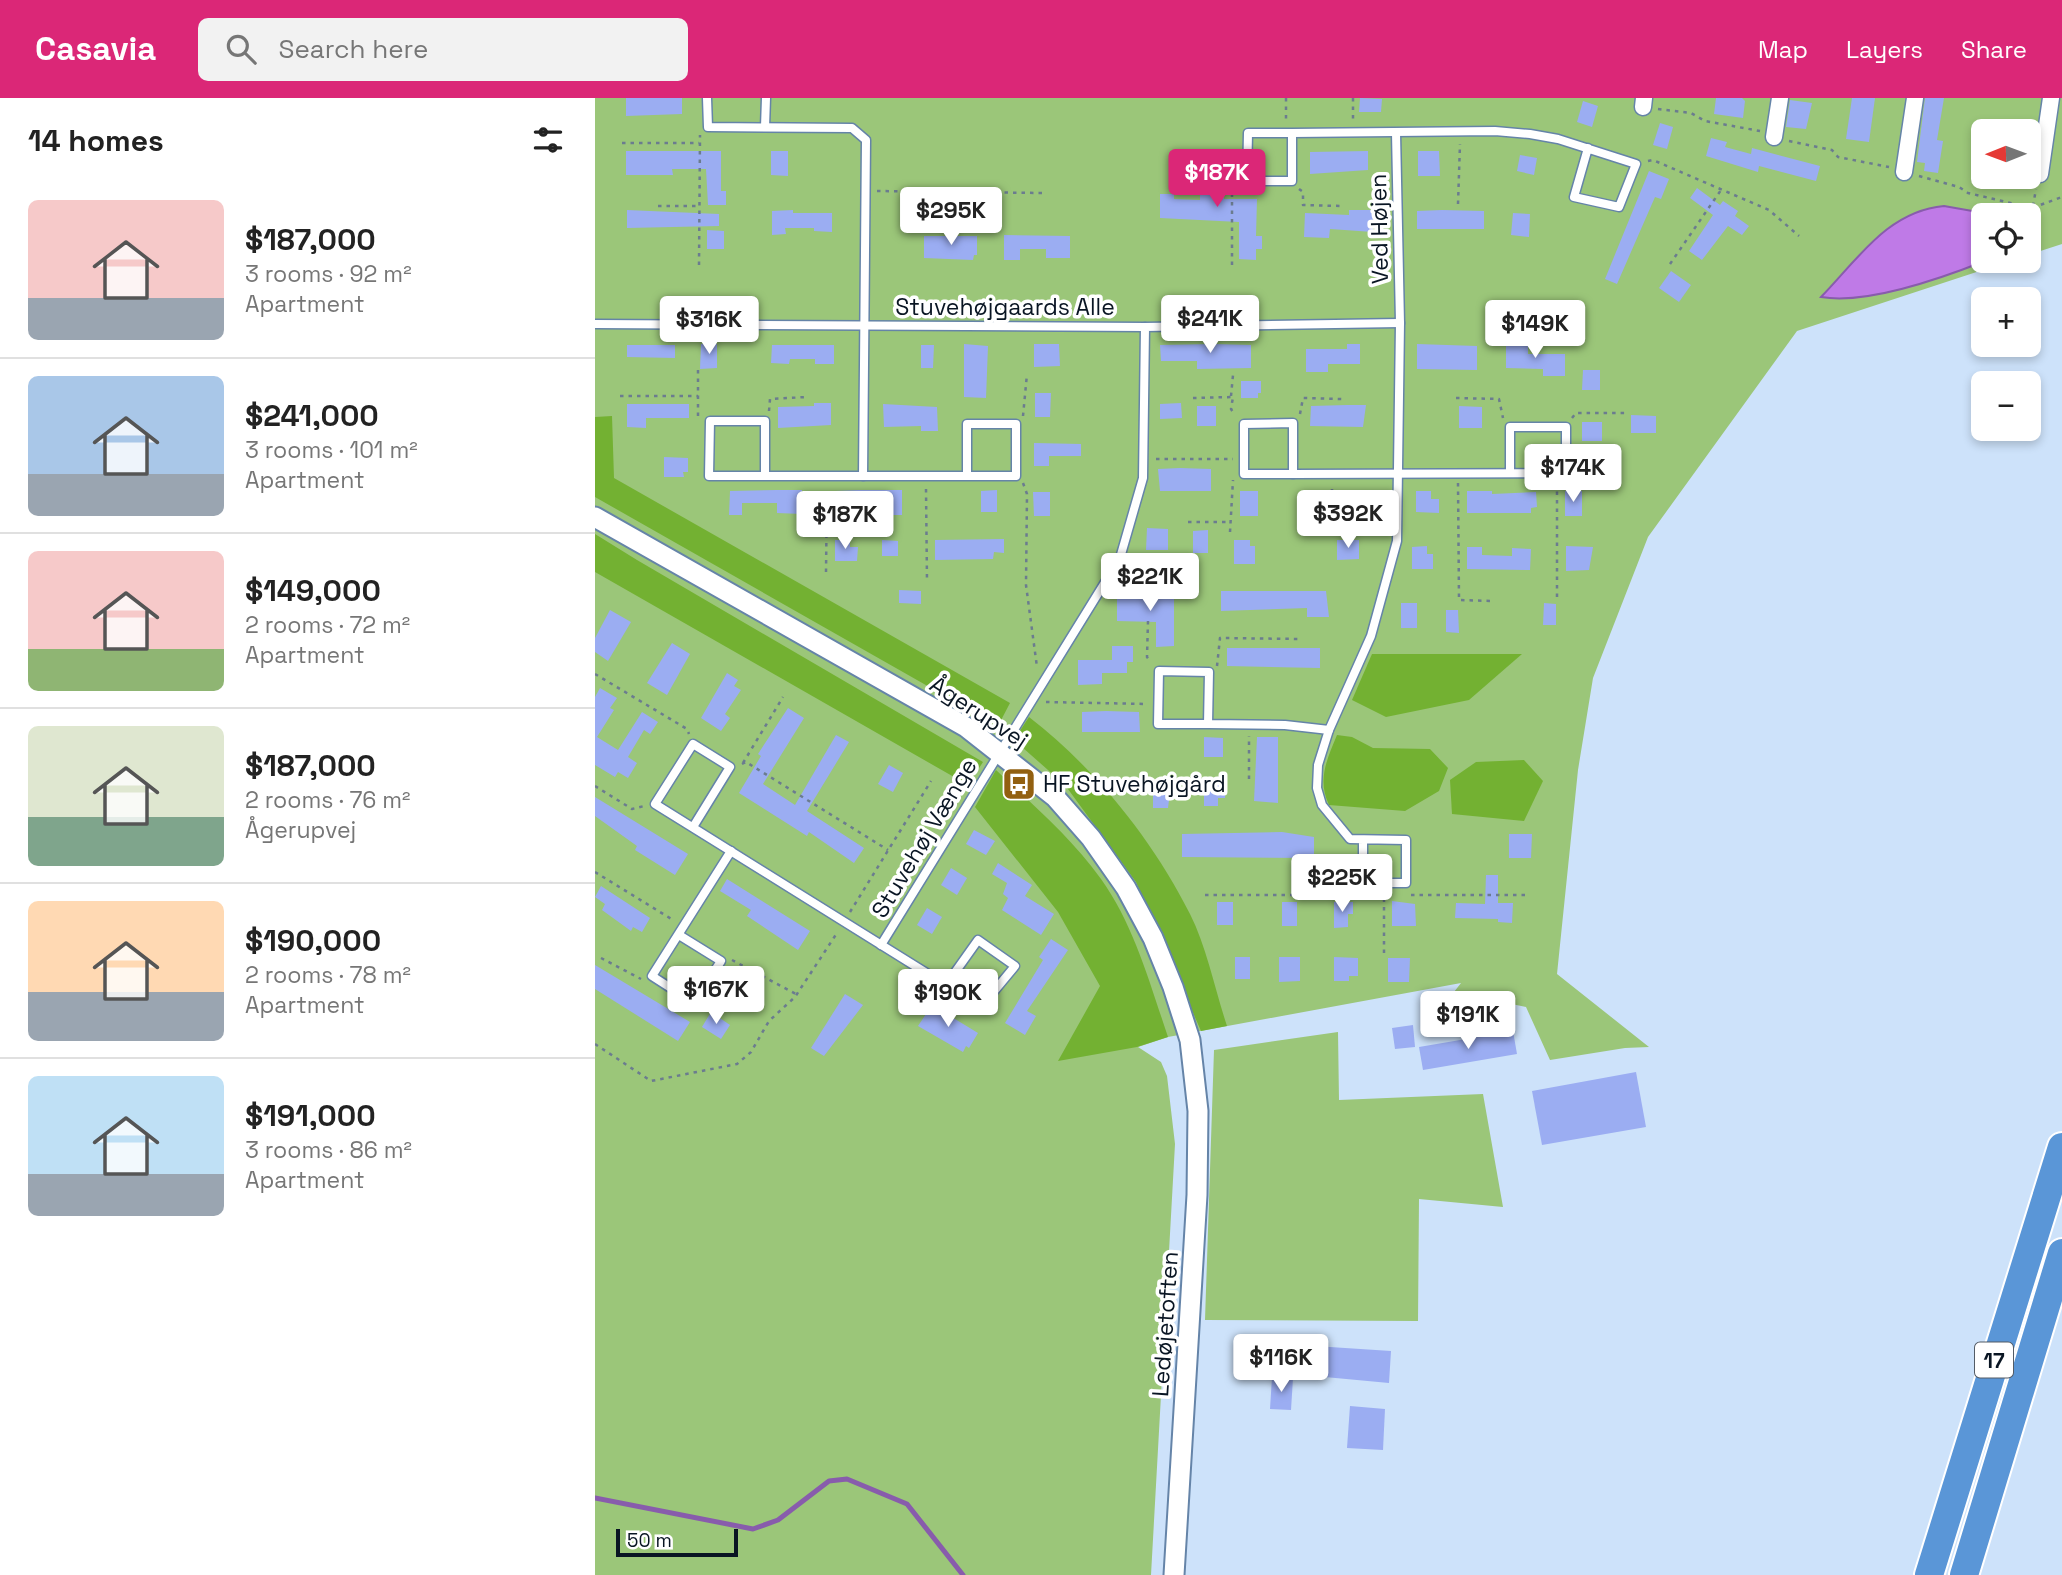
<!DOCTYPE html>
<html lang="en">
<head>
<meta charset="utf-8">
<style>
	:root { --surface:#fff; --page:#f2f2f2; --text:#222; --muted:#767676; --line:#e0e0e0; --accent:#db2777 }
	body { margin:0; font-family:"Space Grotesk",sans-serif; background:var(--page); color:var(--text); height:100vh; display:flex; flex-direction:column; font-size:26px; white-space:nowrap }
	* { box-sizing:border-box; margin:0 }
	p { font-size:23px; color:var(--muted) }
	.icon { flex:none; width:38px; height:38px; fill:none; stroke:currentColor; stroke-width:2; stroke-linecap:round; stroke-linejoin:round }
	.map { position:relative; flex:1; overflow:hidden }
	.sheet { display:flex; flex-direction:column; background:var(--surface); width:595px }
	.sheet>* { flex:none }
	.needle { width:46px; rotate:269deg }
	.tools { position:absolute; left:1376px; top:21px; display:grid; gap:14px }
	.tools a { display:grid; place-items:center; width:70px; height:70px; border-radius:10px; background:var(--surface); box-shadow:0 4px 10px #0003; font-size:35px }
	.scale { position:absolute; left:21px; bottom:18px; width:122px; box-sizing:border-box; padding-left:7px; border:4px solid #091523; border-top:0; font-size:19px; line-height:24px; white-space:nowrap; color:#091523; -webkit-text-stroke:5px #fff; paint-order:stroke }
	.price { position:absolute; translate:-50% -60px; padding:0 16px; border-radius:7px; background:#fff; color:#222; font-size:23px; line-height:46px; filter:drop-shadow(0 2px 4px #0008) }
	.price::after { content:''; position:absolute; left:50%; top:42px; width:21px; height:16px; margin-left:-10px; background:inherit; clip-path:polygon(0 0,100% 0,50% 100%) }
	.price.current { background:var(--accent); color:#fff }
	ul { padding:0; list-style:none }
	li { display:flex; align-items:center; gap:21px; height:175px; padding:0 28px }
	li+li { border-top:2px solid var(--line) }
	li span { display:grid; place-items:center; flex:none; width:196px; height:140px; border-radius:10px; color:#555 }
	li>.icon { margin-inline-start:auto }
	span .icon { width:84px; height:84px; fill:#fffc; stroke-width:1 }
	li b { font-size:30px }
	h2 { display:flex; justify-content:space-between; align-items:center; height:84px; padding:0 28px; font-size:30px }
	header { display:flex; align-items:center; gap:42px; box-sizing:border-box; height:98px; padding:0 35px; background:var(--accent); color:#fff }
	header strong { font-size:33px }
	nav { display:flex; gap:38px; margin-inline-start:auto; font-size:24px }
	.search { width:490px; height:63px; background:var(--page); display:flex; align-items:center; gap:18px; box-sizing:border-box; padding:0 24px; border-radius:10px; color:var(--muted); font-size:26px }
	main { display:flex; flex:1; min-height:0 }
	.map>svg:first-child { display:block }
	.green { fill:#9bc679; fill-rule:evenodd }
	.forest { fill:#73b132 }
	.water { fill:#bf7ae7; stroke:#885cac; stroke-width:2 }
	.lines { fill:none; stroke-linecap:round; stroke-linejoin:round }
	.stream { stroke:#885cac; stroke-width:5 }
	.building { fill:#9badf2 }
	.service-casing { stroke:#6584a8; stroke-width:11 }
	.minor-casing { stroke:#6584a8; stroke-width:19 }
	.tertiary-casing { stroke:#6584a8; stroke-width:23 }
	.motorway-casing { stroke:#fff; stroke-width:32 }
	.path { stroke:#6b7c8f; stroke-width:2.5; stroke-dasharray:3.5 5; stroke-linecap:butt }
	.service { stroke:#fff; stroke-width:8 }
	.minor { stroke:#fff; stroke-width:16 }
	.tertiary { stroke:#fff; stroke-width:19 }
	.motorway { stroke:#5a96d7; stroke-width:28 }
	.labels { text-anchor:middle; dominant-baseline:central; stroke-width:7; stroke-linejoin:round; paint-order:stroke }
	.shield { fill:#fff; stroke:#535b65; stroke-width:2 }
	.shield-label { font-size:21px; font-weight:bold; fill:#091523 }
	.street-label { font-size:23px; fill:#091523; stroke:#fff }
	.poi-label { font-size:23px; fill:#091523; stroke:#fff; text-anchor:start }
</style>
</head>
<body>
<header>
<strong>Casavia</strong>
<div class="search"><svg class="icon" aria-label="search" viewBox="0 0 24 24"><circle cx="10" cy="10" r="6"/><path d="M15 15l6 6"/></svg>Search here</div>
<nav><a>Map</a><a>Layers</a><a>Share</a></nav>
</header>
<main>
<section class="sheet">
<h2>14 homes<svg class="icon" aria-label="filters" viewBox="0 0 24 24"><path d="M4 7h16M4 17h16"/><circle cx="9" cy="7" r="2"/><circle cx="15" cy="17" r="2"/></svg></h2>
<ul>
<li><span style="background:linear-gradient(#f6c9c9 70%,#9aa5b1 0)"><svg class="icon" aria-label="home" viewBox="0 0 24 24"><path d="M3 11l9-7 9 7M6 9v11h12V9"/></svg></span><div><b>$187,000</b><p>3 rooms · 92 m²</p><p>Apartment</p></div></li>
<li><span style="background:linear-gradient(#a9c7e8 70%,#9aa5b1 0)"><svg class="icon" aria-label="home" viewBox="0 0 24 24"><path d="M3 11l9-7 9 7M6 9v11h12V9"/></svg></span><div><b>$241,000</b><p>3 rooms · 101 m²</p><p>Apartment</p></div></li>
<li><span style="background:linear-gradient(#f6c9c9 70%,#8fb573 0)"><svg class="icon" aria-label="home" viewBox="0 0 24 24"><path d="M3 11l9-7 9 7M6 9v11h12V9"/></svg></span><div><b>$149,000</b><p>2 rooms · 72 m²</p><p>Apartment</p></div></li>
<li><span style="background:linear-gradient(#dfe7d0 65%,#7fa58c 0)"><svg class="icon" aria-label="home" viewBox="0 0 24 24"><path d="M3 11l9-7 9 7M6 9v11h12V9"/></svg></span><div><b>$187,000</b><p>2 rooms · 76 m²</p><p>Ågerupvej</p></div></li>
<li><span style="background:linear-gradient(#ffd9b3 65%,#9aa5b1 0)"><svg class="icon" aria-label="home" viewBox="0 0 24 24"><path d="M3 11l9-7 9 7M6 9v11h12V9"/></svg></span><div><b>$190,000</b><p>2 rooms · 78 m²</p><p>Apartment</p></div></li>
<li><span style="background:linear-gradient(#bfe0f5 70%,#9aa5b1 0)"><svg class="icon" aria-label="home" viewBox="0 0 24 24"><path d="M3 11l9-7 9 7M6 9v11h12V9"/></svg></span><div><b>$191,000</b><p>3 rooms · 86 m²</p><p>Apartment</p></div></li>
</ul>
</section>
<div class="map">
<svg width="1467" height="1477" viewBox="0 0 1467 1477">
	<rect width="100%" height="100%" fill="#cde2fa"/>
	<!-- green -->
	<g class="green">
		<path d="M0 0H1467V146L1433 157V117H1388V163H1415L1202 233 1053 439 998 580 983 672 962 876 1054 949 1030 950 955 962 931 909 859 894 866 885 573 939 543 949 566 964 572 978 580 1046 556 1477H0ZM1388 33H1433V79H1388Z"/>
		<path d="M743 934 744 1002 888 996 908 1109 824 1101 823 1223 610 1222 619 952Z"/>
	</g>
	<!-- forest -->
	<g class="forest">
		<path d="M17 318 19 380 415 605 403 628 0 399V319Z"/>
		<path d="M0 436 42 462 388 664 373 687 0 474Z"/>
		<path d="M777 556H927L874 602 791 619 757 602Z"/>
		<path d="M434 619C501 671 557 741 595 816 612 850 620 892 632 928L606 933 541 784 470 687 419 642Z"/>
		<path d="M742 637 757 639 778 650 835 651 853 670 844 693 810 713 734 707C722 682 732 661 742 637Z"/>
		<path d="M929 662 948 683 929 723 857 716 855 682 881 664Z"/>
		<path d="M401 672C437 706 477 740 506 781 539 827 555 886 573 939L542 949 463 963 505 888 463 814 380 709Z"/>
	</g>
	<!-- water -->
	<path class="water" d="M1349 108 1400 117H1388L1390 163C1347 180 1272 207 1226 199 1263 161 1293 113 1349 108Z"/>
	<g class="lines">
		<!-- stream -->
		<path class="stream" d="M0 1400 158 1431 183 1422 234 1383 252 1381 312 1406 368 1477"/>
	</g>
	<!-- building -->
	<g class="building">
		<path d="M31 0H87V16L31 18Z"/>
		<path d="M765 0 787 1 786 14H764Z"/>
		<path d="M1121 0H1147L1150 3 1148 20 1119 16Z"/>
		<path d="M1257 0H1280L1274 44 1251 41Z"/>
		<path d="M1330 0H1349L1342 42 1348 43 1343 75 1329 73 1330 65 1322 64Z"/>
		<path d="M1195 2 1217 5 1211 31 1191 29Z"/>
		<path d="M988 3 1003 8 997 29 982 24Z"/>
		<path d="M1065 25 1078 29 1072 51 1058 47Z"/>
		<path d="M1116 40 1132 44 1130 49 1156 56 1157 50 1225 68 1221 83 1164 68 1163 74 1111 58Z"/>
		<path d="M31 53H126V93H131V107H113L111 71H77L78 77H31Z"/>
		<path d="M176 53H193V78L176 77Z"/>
		<path d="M773 53V72L715 76V54Z"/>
		<path d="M823 53H844L845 78H823Z"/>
		<path d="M925 57 942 60 939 77 922 73Z"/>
		<path d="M605 63 629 65V101H662L661 138H667V151H661V162L644 161V124L565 120V96H579V101L605 102Z"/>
		<path d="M1054 73 1074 81 1066 101 1060 99 1022 186 1010 181Z"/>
		<path d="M1102 90 1125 107 1128 103 1143 113 1140 118 1154 128 1147 137 1133 128 1107 162 1094 153 1118 117 1095 100Z"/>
		<path d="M32 112 124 116V128L32 130Z"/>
		<path d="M198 112V115H237V134L219 133V130H190L191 136 177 137V113Z"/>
		<path d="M754 112H778V134L735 131 734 140 709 139 710 115 754 117Z"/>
		<path d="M847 112 889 113V131H822V113Z"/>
		<path d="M918 115 935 116 934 139 916 137Z"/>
		<path d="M112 132 129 133V151H112Z"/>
		<path d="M409 137 475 138V160H451V151H425V162H409Z"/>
		<path d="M329 138H382V157H379L378 162 329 160Z"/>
		<path d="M1076 173 1096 187 1084 204 1064 190Z"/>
		<path d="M911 245 933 246V256H970V278H948V271L911 270Z"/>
		<path d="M106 246H122V270L105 271Z"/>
		<path d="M369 246 393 248 391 300 369 299Z"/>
		<path d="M439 246H464L465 268 439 269Z"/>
		<path d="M618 246 656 247V270L602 271V263H566L565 247Z"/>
		<path d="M752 246H765V266H733V274H711V251H752Z"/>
		<path d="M822 246 882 248V272L822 271Z"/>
		<path d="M32 247H80V260L32 259Z"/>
		<path d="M177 247H239V266H220V261H195L194 266 176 265Z"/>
		<path d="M326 247H339L338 270H326Z"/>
		<path d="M988 272H1005V292H987Z"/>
		<path d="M646 283H666V295H663V300H646Z"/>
		<path d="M440 295H456L455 319H440Z"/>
		<path d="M219 305H236V327L183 330V309L219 308Z"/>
		<path d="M586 305 587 320 565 321V306Z"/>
		<path d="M32 306H94V320H51V330L32 329Z"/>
		<path d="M288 306 342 309 343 333H326V328L289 329Z"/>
		<path d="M752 307H771L768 329 715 328 716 308Z"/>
		<rect x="602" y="308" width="19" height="20"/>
		<path d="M864 308 887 309V330H864Z"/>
		<path d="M1036 317 1061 318V335H1036Z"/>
		<rect x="987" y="324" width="20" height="19"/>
		<path d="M439 345 486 346V358H454V368H439Z"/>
		<path d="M69 359 93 360V374H88L89 379H69Z"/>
		<path d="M585 370 616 371V393H565L563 371Z"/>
		<path d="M182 392H207V416L182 415V405H147V417H134L135 393Z"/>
		<path d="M263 392H307V417H287V411L241 412 240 393Z"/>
		<path d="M402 392V414H386V393Z"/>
		<rect x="645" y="393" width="18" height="25"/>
		<rect x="745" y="393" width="21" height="22"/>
		<path d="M821 393H836V401H844V415L821 414Z"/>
		<path d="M872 393H897V396L941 394 942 409 936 410V415H872Z"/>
		<rect x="970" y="393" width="17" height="25"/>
		<path d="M438 394H455V418H439Z"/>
		<path d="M552 430 573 431V452H551Z"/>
		<path d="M613 432V455H598V433Z"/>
		<path d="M409 441V455L399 454 398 461 340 462V442Z"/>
		<path d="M240 442H255V449H263L262 463H240Z"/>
		<path d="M287 442 303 443V458H287Z"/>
		<path d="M639 442H655V448H660V466H639Z"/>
		<path d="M742 442H764V461L742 462Z"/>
		<path d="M832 448V456H838V471H817V449Z"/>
		<path d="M971 448 998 449 994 472 971 473Z"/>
		<path d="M872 449H887V457L917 458V450L936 451 935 472 872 471Z"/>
		<path d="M304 492 326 493V506L304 505Z"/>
		<path d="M626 493H731L734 519H712V510L626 513Z"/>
		<path d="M535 494H579V548L561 549V524L522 523V499H535Z"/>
		<rect x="806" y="505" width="16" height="25"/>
		<path d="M949 505 961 506V527H948Z"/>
		<path d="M15 512 36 524 13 563 0 554V540Z"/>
		<path d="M851 512H863L864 535 851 534Z"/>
		<path d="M77 545 95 556 72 597 52 585Z"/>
		<path d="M517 548H538V564H532V575H507V586L483 587V562H517Z"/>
		<path d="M632 550H725V570L632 568Z"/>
		<path d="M132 575 143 582 139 588 146 592 130 616 135 620 126 633 106 620Z"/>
		<path d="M5 590 22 600 15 610 19 612 2 639 23 652 47 614 63 624 55 636 49 632 33 659 42 665 33 680 23 674 20 679 0 667V599Z"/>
		<path d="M193 610 209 620 168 686 200 707 241 637 254 644 212 713 269 750 259 765 214 734 212 738 144 695 166 658 163 656Z"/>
		<path d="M511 613 544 614 545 634H487V614Z"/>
		<path d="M609 639 628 640V659H609Z"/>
		<path d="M662 639H683V705L659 703Z"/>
		<path d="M294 667 308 675 298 694 283 686Z"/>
		<path d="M609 685H631L630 700H623V708H609Z"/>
		<path d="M558 687H576L573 710H558Z"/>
		<path d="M0 699 93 756 80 777 40 752 42 748 0 718Z"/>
		<path d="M379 732 400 743 391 757 371 746Z"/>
		<path d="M687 734 719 739V760L587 759V736Z"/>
		<path d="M914 736H937L936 760H914Z"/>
		<path d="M403 765 437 787 430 798 459 816 446 837 407 812 413 800 408 796 412 785 397 776Z"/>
		<path d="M356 770 372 780 362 797 346 787Z"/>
		<path d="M891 777H903V805H918L917 825 903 824V821L860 820 861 805 890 806Z"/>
		<path d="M132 781 215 833 203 852 152 818 156 812 125 793Z"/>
		<path d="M6 788 55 820 47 834 38 829 36 833 7 812 10 806 0 799Z"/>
		<path d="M797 803 820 806 821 828H797Z"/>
		<rect x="622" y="804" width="16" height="23"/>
		<rect x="687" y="804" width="15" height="24"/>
		<path d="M739 804H758V816H753V829L739 830Z"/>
		<path d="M332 810 347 819 337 836 322 827Z"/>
		<path d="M456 841 473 852 432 913 441 918 430 937 410 925 448 862 444 859Z"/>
		<rect x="640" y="859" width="15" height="22"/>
		<path d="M684 859H705V883L684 884Z"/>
		<path d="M739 859 763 860V878H754V883H739Z"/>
		<path d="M793 860H815L814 884H793Z"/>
		<path d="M0 867 95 924 83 943 0 891Z"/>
		<path d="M142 872 162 885 156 895 147 890 143 896 132 890Z"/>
		<path d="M250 896 268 907 229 958 216 950Z"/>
		<path d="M337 907 383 935 374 950 371 948 368 954 323 928Z"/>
		<path d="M116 914 135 927 126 941 107 929Z"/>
		<path d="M818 927 820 949 800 951 797 930Z"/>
		<path d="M918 933 922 956 828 972 824 949Z"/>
		<path d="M1041 974 1051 1029 947 1047 937 993Z"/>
		<path d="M689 1246 796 1253 794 1285 687 1275Z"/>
		<path d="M677 1279 698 1280 696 1312 675 1311Z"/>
		<path d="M755 1308 790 1311 788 1352 752 1350Z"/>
	</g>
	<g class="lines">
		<defs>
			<g id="service">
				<path d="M112 0 113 29 257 30 271 42 268 378"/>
				<path d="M170 29 171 0"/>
				<path d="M697 35H653L652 83H697V35L900 33 935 36 963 41 1041 66 1024 109 979 99 993 50"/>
				<path d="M0 226 550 229"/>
				<path d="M698 325V376H649V326Z"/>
				<path d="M698 376 971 375V329H915V375"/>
				<path d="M170 378V323H115L114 378H421V326H372V378"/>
				<path d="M613 626H563L564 573 614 574 613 626 690 627 734 632"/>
				<path d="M98 729 135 669 98 646 60 706C168 773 277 841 386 909L420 868 383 842 351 887"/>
				<path d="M768 742V785H811V742L755 741 727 707 722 690 723 667 734 632 776 538 802 443 805 225 801 35"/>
				<path d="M84 837 126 863 99 905 57 878 136 753"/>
				<path d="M286 847 525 460 548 380 550 229 805 225"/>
			</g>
			<g id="minor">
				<path d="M1048 9 1049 0"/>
				<path d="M1179 39 1185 0"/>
				<path d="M1309 74 1320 0"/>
				<path d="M1445 76 1456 0"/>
			</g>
			<path id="tertiary" d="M0 419 371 629 460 699 496 740 531 790 558 840 578 889 595 942 603 1013 602 1097 579 1477"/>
			<g id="motorway">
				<path d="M1334 1477 1467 1049"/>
				<path d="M1369 1477 1467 1155"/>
			</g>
		</defs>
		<!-- service casing -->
		<use href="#service" class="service-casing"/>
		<!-- minor casing -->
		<use href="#minor" class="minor-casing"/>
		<!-- tertiary casing -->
		<use href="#tertiary" class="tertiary-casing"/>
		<!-- motorway casing -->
		<use href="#motorway" class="motorway-casing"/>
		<!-- path -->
		<g class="path">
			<path d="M691 0V25"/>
			<path d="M758 0V21"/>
			<path d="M1063 11 1096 15 1110 23 1165 33"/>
			<path d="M1194 43 1237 52 1243 59 1294 69"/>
			<path d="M27 45H104"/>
			<path d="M1053 63 1058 62 1174 112 1204 138"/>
			<path d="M1324 78 1364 89 1373 95 1437 110 1467 99"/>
			<path d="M704 91 708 94V107L747 108"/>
			<path d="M282 93 447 95"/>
			<path d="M597 93 636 94"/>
			<path d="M863 106 865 46"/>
			<path d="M63 108H104"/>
			<path d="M1438 108 1441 91"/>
			<path d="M1075 166 1126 92"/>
			<path d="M104 167 105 37"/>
			<path d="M637 167V94L643 89"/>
			<path d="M103 272V319"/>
			<path d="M25 298H103"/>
			<path d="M636 298 638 277"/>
			<path d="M598 300 638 299 636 311 640 317"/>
			<path d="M861 300 904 301 908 320"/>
			<path d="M174 313 175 301 212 299"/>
			<path d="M705 316 708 300 747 301"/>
			<path d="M428 318 432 276"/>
			<path d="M977 320 981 315H1031"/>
			<path d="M561 361H638"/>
			<path d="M428 385 432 396 431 487 442 569"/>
			<path d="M863 385 864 502 898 503"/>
			<path d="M331 391 332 483"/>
			<path d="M593 424H635"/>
			<path d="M635 434 638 382"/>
			<path d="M737 437V388"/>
			<path d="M231 474 232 390"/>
			<path d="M962 499V387"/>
			<path d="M553 523 552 559 556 564"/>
			<path d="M622 568 625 540 704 541"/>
			<path d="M0 576 92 631 94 636"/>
			<path d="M451 604 553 606"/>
			<path d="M148 665 188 599"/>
			<path d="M147 666 151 664 293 752"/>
			<path d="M654 681V638"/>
			<path d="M0 688 37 711 49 708"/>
			<path d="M0 774 78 822"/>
			<path d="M610 797H764"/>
			<path d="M816 797H935"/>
			<path d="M255 814 336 683"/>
			<path d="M789 855V795"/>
			<path d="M6 860 46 881"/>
			<path d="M137 862 201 896"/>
			<path d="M0 946 56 983 142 966 156 954 174 923 200 899 242 835"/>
		</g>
		<!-- service -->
		<use href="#service" class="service"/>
		<!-- minor -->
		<use href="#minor" class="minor"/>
		<!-- tertiary -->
		<use href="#tertiary" class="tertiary"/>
		<!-- motorway -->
		<use href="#motorway" class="motorway"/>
	</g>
	<!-- icons -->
	<defs>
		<symbol id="bus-square" viewBox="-11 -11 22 22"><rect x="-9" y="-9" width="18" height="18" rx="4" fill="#926010" stroke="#fff"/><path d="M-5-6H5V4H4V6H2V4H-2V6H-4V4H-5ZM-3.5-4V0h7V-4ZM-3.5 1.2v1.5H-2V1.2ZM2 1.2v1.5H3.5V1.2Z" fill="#fff"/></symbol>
	</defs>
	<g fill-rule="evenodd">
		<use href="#bus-square" x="405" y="667" width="38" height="38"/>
	</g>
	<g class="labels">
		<!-- shield labels -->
		<rect class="shield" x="1380" y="1244.5" width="38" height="35" rx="5"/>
		<g class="shield-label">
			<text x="1399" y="1262">17</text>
		</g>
		<!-- street labels -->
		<g class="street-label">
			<text transform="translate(784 131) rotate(-91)">Ved Højen</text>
			<text x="410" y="209">Stuvehøjgaards Alle</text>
			<text transform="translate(384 614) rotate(33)">Ågerupvej</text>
			<text transform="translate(329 740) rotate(-59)">Stuvehøj Vænge</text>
			<text transform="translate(570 1226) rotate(-86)">Ledøjetoften</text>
		</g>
		<!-- poi labels -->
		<g class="poi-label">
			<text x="448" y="686">HF Stuvehøjgård</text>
		</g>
	</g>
</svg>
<div class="tools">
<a><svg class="needle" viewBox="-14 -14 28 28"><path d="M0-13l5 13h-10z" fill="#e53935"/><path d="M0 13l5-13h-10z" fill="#767676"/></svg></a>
<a><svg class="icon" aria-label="locate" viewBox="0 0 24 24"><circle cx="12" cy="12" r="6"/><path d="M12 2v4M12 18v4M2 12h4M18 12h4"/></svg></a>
<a>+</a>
<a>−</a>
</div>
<div class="scale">50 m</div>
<b class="price current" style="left:622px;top:111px">$187K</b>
<b class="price" style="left:356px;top:149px">$295K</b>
<b class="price" style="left:615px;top:257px">$241K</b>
<b class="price" style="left:114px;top:258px">$316K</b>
<b class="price" style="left:940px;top:262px">$149K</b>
<b class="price" style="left:978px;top:406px">$174K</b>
<b class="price" style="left:753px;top:452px">$392K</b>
<b class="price" style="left:250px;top:453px">$187K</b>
<b class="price" style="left:555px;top:515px">$221K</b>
<b class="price" style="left:747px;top:816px">$225K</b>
<b class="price" style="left:121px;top:928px">$167K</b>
<b class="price" style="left:353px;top:931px">$190K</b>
<b class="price" style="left:873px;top:953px">$191K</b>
<b class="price" style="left:686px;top:1296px">$116K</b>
</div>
</main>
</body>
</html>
